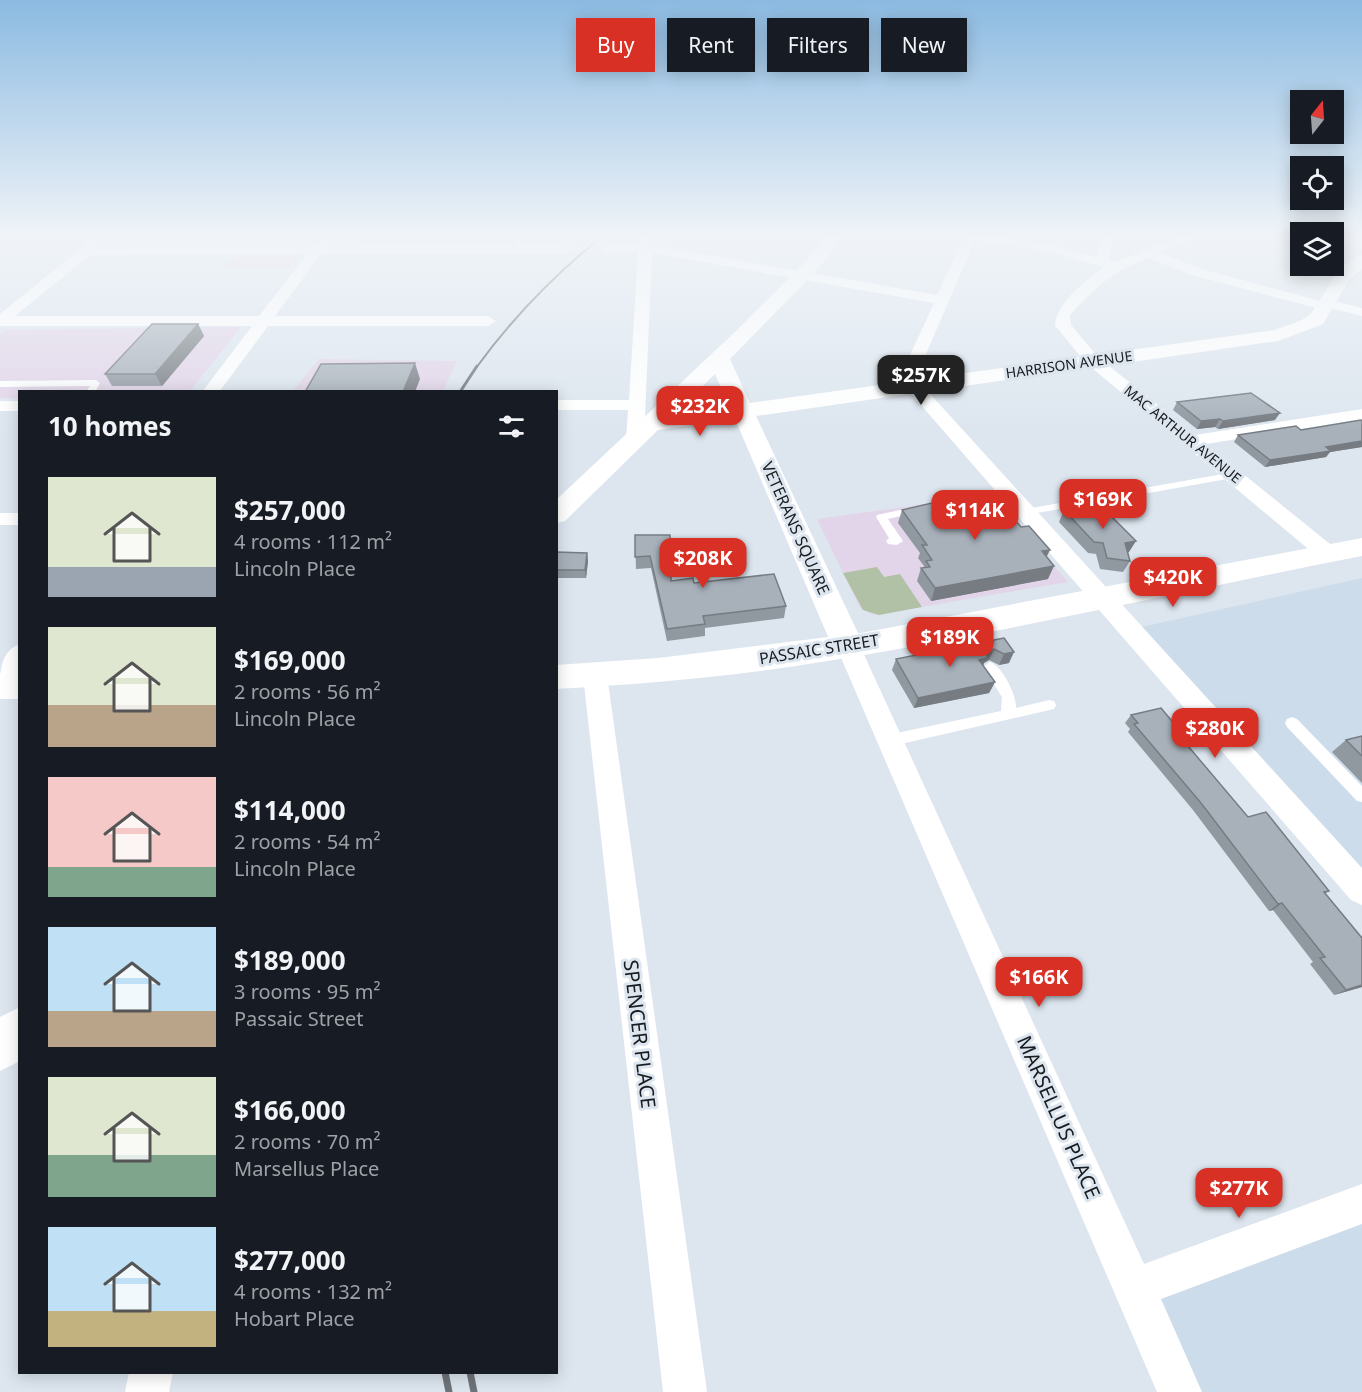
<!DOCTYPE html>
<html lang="en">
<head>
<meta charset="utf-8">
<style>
	:root { --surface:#171b24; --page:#242831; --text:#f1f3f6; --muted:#9ea1a6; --accent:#d93025 }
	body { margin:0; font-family:"Noto Sans",sans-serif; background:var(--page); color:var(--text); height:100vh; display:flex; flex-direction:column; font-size:22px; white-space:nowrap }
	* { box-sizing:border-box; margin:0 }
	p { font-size:20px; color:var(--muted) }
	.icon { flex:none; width:33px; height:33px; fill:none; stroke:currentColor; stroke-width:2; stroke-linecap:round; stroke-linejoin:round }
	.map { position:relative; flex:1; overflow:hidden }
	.panel { position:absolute; left:18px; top:390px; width:540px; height:984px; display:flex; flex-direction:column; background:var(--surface); border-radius:0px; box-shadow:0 3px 15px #0003 }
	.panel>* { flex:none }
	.hud { position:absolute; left:576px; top:18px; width:570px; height:54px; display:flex; gap:12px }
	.needle { width:39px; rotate:17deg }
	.controls { position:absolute; left:1290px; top:90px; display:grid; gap:12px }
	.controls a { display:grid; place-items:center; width:54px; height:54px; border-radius:0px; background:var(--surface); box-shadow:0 3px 15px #0003; font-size:30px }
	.price { position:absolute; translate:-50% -51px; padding:0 14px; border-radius:12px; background:var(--accent); color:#fff; font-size:20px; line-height:39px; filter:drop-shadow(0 2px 3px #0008) }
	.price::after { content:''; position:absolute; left:50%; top:36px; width:18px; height:14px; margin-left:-9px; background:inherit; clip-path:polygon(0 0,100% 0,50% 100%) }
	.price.selected { background:#222; color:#fff }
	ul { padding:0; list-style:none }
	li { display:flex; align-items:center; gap:18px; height:150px; padding:0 30px }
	li span { display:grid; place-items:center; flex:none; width:168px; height:120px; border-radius:0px; color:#555 }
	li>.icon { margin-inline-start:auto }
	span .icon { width:72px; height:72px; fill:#fffc; stroke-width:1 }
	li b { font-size:26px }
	h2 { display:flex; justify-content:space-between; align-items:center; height:72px; padding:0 30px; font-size:26px }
	.chip { padding:0 21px; border-radius:0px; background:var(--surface); box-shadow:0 3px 15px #0003; font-size:21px; line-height:54px }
	.chip.selected { background:var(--accent); color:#fff }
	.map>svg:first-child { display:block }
	.built { fill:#cddceb }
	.education { fill:#e2d5e9 }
	.green { fill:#b1c1a5 }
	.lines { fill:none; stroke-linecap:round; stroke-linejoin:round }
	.service { fill:#fff; fill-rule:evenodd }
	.minor { fill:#fff; fill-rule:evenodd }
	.tertiary { fill:#fff; fill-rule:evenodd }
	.secondary { fill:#fff; fill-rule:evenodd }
	.rail-far2 { stroke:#6e747a; stroke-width:2 }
	.rail-far1 { stroke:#6e747a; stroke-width:3 }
	.rail { stroke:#6e747a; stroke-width:7 }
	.wall { fill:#9098a0 }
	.shaded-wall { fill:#767c82 }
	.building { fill:#a8b1ba; stroke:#767c82; stroke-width:1.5 }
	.labels { text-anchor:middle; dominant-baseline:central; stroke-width:6; stroke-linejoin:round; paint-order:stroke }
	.far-street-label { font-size:14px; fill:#181b1f; stroke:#dde6ef }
	.street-label { font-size:16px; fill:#181b1f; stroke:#dde6ef }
	.near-street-label { font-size:20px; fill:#181b1f; stroke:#dde6ef }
</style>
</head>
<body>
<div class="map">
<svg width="1362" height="1392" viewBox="0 0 1362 1392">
	<rect width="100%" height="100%" fill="#dde6ef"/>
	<!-- built -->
	<g class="built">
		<path d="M1362 578V885L1133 629Z"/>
		<path d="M1362 1214V1392H1187L1149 1296Z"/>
	</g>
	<!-- education -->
	<g class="education">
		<path d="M235 256H298L289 268H223Z"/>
		<path d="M241 327 190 391 20 392 19 398H0V334L5 330Z"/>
		<path d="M319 359 457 361 443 391 292 392Z"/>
		<path d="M991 495 1068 582 874 615 860 608 817 519Z"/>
	</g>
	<!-- green -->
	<path class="green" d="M877 567 884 577 900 574 922 607 879 615 863 610 843 573Z"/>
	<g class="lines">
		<!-- service -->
		<g class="service">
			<path d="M516 235H522L521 250 516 249Z"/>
			<path d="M571 235H578L562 250H558V248Z"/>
			<path d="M96 380 100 383 95 392H86L90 386 0 387V381Z"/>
			<path d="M1234 472 1238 473V477L1026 515 1021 512 1026 509Z"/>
			<path d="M918 506 923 509 922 511 888 519 903 541 897 545 888 544 886 541 889 538 876 517 877 515Z"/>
			<path d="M963 621 967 622 986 650 987 653 986 656H976L959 628 957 625 959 622Z"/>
			<path d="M990 662C1002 666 1017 695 1016 708L1049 700 1054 701 1056 705 1054 709 892 746 887 744 885 740 887 736 892 734 1001 711 1002 697 983 667Z"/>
			<path d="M1292 717 1297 719 1362 786V802L1357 801 1287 727 1285 723 1287 719Z"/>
		</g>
		<!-- minor -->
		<g class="minor">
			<path d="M640 235H652V245L937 295 965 235C1010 235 1053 244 1097 257L1101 235H1113L1110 260 1114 262 1184 235H1202L1160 253 1202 269 1320 301 1326 299 1362 308V316L1330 308 1324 310 1192 275 1148 258C1110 273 1097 286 1070 315L1071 325 1098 357 1195 435 1362 409V419L1206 444 1335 548 1338 553 1335 558H1319L1086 363 1058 329 1055 326C1056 302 1086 281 1104 267L1051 252 975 240 920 368 922 385 1362 868V905L1351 900 908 390 904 368 934 303 652 253 644 440 635 446 626 440 628 410H556V400H629L638 252 607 253 600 249 607 245 639 244Z"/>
			<path d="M1334 235 1362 240V248L1334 240Z"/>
			<path d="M324 237 330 241 327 246 566 245 573 249 566 253 321 254 275 316H488L496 321 488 326H268L219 392H202L252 326H0V314L93 239H103L104 242 100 247 313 246ZM307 254 259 316H15L90 255Z"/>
			<rect x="0" y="401" width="20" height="10"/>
			<rect x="0" y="513" width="20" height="12"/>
			<path d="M848 637 857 640 860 646 1144 1264 1362 1184V1224L1161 1299 1202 1392H1157L836 646 839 640Z"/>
			<path d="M20 644C20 663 22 684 0 691 0 672 0 651 20 644Z"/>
			<path d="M595 666 604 668 607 675 707 1392H663L583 675 586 668Z"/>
			<path d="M129 1372H173L169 1392H125Z"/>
		</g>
		<!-- tertiary -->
		<g class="tertiary">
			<path d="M826 235H843L819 268 730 359 750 403 1274 330C1284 326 1302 322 1309 315 1328 296 1332 262 1362 255V269L1349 280 1323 324 1278 341 756 416 864 646 859 654 848 657 837 654 832 646 735 419 658 430 565 521 556 523V500L736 331 807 260ZM715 374 729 406 674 414Z"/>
			<path d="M20 1007V1061L0 1071V1017Z"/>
		</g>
		<!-- secondary -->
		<g class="secondary">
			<path d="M1362 538V556C1162 595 962 643 760 671 692 680 624 685 556 689V665L658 658 861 633Z"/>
			<rect x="0" y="673" width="20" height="26"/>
		</g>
		<!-- rail-far2 -->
		<path class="rail-far2" d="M476 368C513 317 555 274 604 235"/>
		<!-- rail-far1 -->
		<path class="rail-far1" d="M460 392 477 366"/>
		<!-- rail -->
		<g class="rail">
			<path d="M445 1372 449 1392"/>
			<path d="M470 1372 474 1392"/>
		</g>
	</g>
	<!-- wall -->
	<g class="wall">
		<path d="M198 324 204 336 162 386H112L105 374Z"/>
		<path d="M1177 402 1275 420 1218 429 1215 427 1197 429 1173 410Z"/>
		<path d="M1362 421V447L1330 452 1326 457 1265 467 1234 442 1238 435 1301 430Z"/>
		<path d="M952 502 1047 557 1048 579 931 601 917 581 921 568H924V566L918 558 920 553 898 523 902 510Z"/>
		<path d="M1064 510 1129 552H1128L1130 561 1123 572 1100 569 1096 554 1088 553 1059 522Z"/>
		<path d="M635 535 671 581 694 583 786 606 784 618 705 628V636L667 641 651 568 636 569Z"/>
		<path d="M556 552 587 553 588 561 586 578H556Z"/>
		<path d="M1004 638 1009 663 999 665 989 660 984 663 983 666 995 682 989 693 914 708 892 670 896 659 981 647H990L994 640Z"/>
		<path d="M1131 715 1178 735 1248 817 1329 891 1325 894 1362 987 1334 995 1310 964 1313 962 1273 910 1269 911 1193 810 1128 732 1130 729 1125 723Z"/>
		<path d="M1362 736V783L1332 752 1346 740Z"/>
	</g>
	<!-- shaded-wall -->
	<g class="shaded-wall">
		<path d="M198 324 204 336 162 386 155 374Z"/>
		<path d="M415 363 420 379 415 392H403Z"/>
		<path d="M1280 413 1275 420 1218 429 1223 421Z"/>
		<path d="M1220 419 1215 427 1197 429 1201 421Z"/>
		<path d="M1362 441V447L1330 452 1326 457 1265 467 1270 460 1326 447Z"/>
		<path d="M1136 541 1129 552 1118 554 1125 543Z"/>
		<path d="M1050 550 1044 562 1042 551Z"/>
		<path d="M587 553 588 561 586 578 585 570Z"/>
		<path d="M1054 566 1048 579 931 601 935 588Z"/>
		<path d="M994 649 989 660 984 663 982 669 979 660Z"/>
		<path d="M1014 652 1009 663 999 665 1004 654Z"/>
		<path d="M995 682 989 693 914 708 918 698Z"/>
		<path d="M1282 903 1273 910 1269 911 1278 904Z"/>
		<path d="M1362 985V987L1334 995 1346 990Z"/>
	</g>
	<!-- building -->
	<g class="building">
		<path d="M152 324H198L155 374H105Z"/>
		<path d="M415 363 403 392H305L321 364Z"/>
		<path d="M1251 393 1280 413 1223 421 1220 419 1201 421 1177 402Z"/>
		<path d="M1361 420 1362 421V441L1326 447 1331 451 1270 460 1238 435 1296 426 1301 430Z"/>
		<path d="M994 495 1021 527 1029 526 1050 550 1042 551 1054 566 935 588 921 568 930 567 926 561 932 560 922 545H927L902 510 949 499 952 502Z"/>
		<path d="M1099 504 1136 541 1125 543 1130 561 1107 558 1103 543 1094 542 1064 510Z"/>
		<path d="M635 535H670L671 581 693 578 694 583 774 574 786 606 703 616 705 624 667 629 650 556 635 557Z"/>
		<path d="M556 552 587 553 585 570H556Z"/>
		<path d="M1004 638 1014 652 1004 654 994 649 987 654V658L979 660 995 682 918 698 896 659 977 643 981 647H991L994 640Z"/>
		<path d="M1161 708 1181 732 1177 733 1248 817 1266 812 1329 891 1324 892 1362 938V985L1346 990 1320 958 1325 957 1282 903 1278 904 1201 803 1134 724 1138 723 1131 715Z"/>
		<path d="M1362 736V756L1346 740Z"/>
	</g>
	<!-- sky -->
	<linearGradient id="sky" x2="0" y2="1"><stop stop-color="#8bbae1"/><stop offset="0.55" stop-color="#f0f4f8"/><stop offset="1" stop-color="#f0f4f8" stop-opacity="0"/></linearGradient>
	<rect width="1362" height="430" fill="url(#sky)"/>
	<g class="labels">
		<!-- far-street labels -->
		<g class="far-street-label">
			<text transform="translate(1069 364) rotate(-8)">HARRISON AVENUE</text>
			<text transform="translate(1183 434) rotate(39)">MAC ARTHUR AVENUE</text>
		</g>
		<!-- street labels -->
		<g class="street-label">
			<text transform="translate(796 528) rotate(66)">VETERANS SQUARE</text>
			<text transform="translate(819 649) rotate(-9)">PASSAIC STREET</text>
		</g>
		<!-- near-street labels -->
		<g class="near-street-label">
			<text transform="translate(640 1034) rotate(83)">SPENCER PLACE</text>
			<text transform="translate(1059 1117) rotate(66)">MARSELLUS PLACE</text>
		</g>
	</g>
</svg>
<div class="controls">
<a><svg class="needle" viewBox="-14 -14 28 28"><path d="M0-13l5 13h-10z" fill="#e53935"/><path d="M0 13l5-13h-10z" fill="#9ea1a6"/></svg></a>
<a><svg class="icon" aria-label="locate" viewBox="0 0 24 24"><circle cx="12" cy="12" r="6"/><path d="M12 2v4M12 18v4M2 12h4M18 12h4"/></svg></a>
<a><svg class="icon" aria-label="layers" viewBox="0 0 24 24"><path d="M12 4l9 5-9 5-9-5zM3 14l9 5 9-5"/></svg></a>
</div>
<b class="price selected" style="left:921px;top:406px">$257K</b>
<b class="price" style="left:700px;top:437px">$232K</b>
<b class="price" style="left:1103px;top:530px">$169K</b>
<b class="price" style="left:975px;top:541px">$114K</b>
<b class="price" style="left:703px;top:589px">$208K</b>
<b class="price" style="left:1173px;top:608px">$420K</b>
<b class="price" style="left:950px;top:668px">$189K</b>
<b class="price" style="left:1215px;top:759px">$280K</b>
<b class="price" style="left:1039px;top:1008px">$166K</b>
<b class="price" style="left:1239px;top:1219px">$277K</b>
<div class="hud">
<a class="chip selected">Buy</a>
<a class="chip">Rent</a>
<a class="chip">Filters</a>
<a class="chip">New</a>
</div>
<section class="panel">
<h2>10 homes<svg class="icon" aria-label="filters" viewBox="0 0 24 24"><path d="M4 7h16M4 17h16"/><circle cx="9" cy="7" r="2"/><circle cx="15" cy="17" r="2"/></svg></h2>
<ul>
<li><span style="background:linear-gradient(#dfe7d0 75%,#9aa5b1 0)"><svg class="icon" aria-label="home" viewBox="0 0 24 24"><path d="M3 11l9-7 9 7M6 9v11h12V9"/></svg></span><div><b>$257,000</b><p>4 rooms · 112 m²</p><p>Lincoln Place</p></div></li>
<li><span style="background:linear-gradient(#dfe7d0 65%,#b9a48a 0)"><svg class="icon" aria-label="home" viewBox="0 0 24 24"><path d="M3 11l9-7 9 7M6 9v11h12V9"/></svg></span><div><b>$169,000</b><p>2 rooms · 56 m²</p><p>Lincoln Place</p></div></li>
<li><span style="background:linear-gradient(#f6c9c9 75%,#7fa58c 0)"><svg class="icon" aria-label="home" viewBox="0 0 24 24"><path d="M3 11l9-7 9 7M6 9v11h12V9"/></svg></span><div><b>$114,000</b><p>2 rooms · 54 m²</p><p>Lincoln Place</p></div></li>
<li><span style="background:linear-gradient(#bfe0f5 70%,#b9a48a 0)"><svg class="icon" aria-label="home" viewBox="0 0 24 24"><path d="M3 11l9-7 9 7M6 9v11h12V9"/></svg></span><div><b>$189,000</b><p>3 rooms · 95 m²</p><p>Passaic Street</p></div></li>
<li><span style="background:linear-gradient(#dfe7d0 65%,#7fa58c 0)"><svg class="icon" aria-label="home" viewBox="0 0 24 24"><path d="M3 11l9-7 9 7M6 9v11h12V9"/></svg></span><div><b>$166,000</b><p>2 rooms · 70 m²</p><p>Marsellus Place</p></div></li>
<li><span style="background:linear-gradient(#bfe0f5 70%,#c2b280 0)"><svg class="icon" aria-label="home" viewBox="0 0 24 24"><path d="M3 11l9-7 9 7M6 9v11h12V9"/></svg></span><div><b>$277,000</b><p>4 rooms · 132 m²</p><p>Hobart Place</p></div></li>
</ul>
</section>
</div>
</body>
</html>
